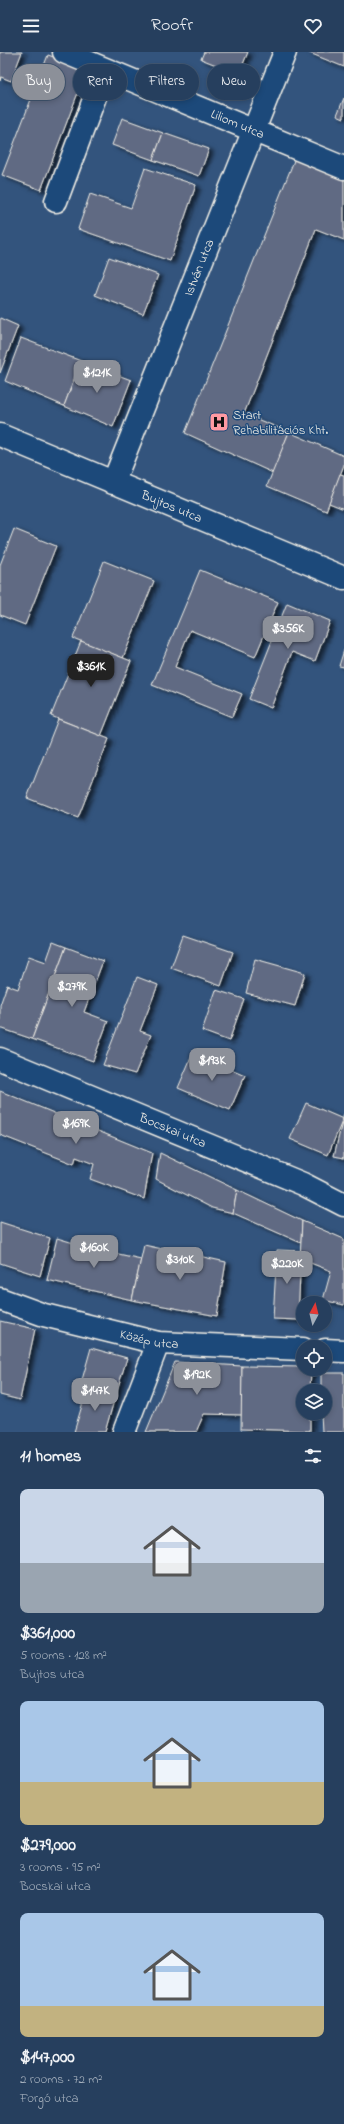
<!DOCTYPE html>
<html lang="en">
<head>
<meta charset="utf-8">
<style>
	:root { --surface:#263f5e; --page:#2e4664; --text:#f1f3f6; --muted:#a4afbc; --line:#425873; --accent:#8c9099 }
	body { margin:0; font-family:"Indie Flower",sans-serif; background:var(--page); color:var(--text); height:100vh; display:flex; flex-direction:column; font-size:15px; white-space:nowrap }
	* { box-sizing:border-box; margin:0 }
	p { font-size:13px; color:var(--muted) }
	.icon { flex:none; width:22px; height:22px; fill:none; stroke:currentColor; stroke-width:2; stroke-linecap:round; stroke-linejoin:round }
	.map { position:relative; height:1380px; overflow:hidden }
	.drawer { display:flex; flex-direction:column; background:var(--surface); flex:1 }
	.drawer>* { flex:none }
	.hud { position:absolute; left:12px; top:12px; width:320px; height:36px; display:flex; gap:8px }
	.needle { width:26px; rotate:7deg }
	.controls { position:absolute; left:296px; top:1244px; display:grid; gap:8px }
	.controls a { display:grid; place-items:center; width:36px; height:36px; border-radius:50%; background:var(--surface); box-shadow:0 2px 6px #0003,0 0 0 1px var(--line); font-size:20px }
	.price { position:absolute; translate:-50% -34px; padding:0 9px; border-radius:8px; background:var(--accent); color:#fff; font-size:13px; line-height:26px; filter:drop-shadow(0 1px 2px #0008) }
	.price::after { content:''; position:absolute; left:50%; top:24px; width:12px; height:9px; margin-left:-6px; background:inherit; clip-path:polygon(0 0,100% 0,50% 100%) }
	.price.selected { background:#222; color:#fff }
	ul { padding:0; list-style:none }
	li { display:grid; align-content:center; gap:8px; height:212px; padding:0 20px }
	li span { display:grid; place-items:center; height:124px; border-radius:8px; color:#555 }
	li>.icon { margin-inline-start:auto }
	span .icon { width:72px; height:72px; fill:#fffc; stroke-width:1 }
	li b { font-size:17px }
	h2 { display:flex; justify-content:space-between; align-items:center; height:48px; padding:0 20px; font-size:17px }
	.pill { padding:0 14px; border-radius:18px; background:var(--surface); box-shadow:0 2px 6px #0003,0 0 0 1px var(--line); font-size:14px; line-height:36px }
	.pill.selected { background:var(--accent); color:#fff }
	header { display:flex; justify-content:space-between; align-items:center; height:52px; padding:0 20px; background:var(--surface); font-size:18px; font-weight:600 }
	.map>svg:first-child { display:block }
	.building { fill:#616a83; stroke:#f4f1e8; filter:url(#shadow) }
	.lines { fill:none; stroke-linecap:round; stroke-linejoin:round }
	.minor-casing { stroke:#f4f1e8; stroke-width:25 }
	.minor { stroke:#1f4a7a; stroke-width:22 }
	.labels { text-anchor:middle; dominant-baseline:central; stroke-width:3; stroke-linejoin:round; paint-order:stroke }
	.street-label { font-size:13px; fill:#f4f1e8; stroke:#1f4a7a }
	.poi-label { font-size:13px; fill:#f4f1e8; stroke:#1f4a7a; text-anchor:start }
</style>
</head>
<body>
<header><svg class="icon" aria-label="menu" viewBox="0 0 24 24"><path d="M4 6h16M4 12h16M4 18h16"/></svg>Roofr<svg class="icon" aria-label="heart" viewBox="0 0 24 24"><path d="M12 20l-8-8c-3-5 5-10 8-4 3-6 11-1 8 4z"/></svg></header>
<div class="map">
<svg width="344" height="1380" viewBox="0 0 344 1380">
	<defs>
		<filter id="shadow"><feDropShadow dx="4.5" dy="2.5" stdDeviation="2" flood-color="#0009"/></filter>
	</defs>
	<rect width="100%" height="100%" fill="#33547d"/>
	<filter id="ink" filterUnits="userSpaceOnUse"><feTurbulence type="fractalNoise" baseFrequency=".025" numOctaves="2"/><feDisplacementMap in="SourceGraphic" scale="8" xChannelSelector="R" yChannelSelector="G"/><feConvolveMatrix kernelMatrix="1 2 1 2 8 2 1 2 1" color-interpolation-filters="sRGB"/></filter>
	<g filter="url(#ink)">
		<!-- building -->
		<g class="building">
			<path d="M0 0H22L11 29 1 25 0 29Z"/>
			<path d="M204 0H248L239 22 201 7Z"/>
			<path d="M307 0H344V15Z"/>
			<path d="M48 3 87 17 41 138 2 123Z"/>
			<path d="M344 46V66L337 63Z"/>
			<path d="M122 66 163 81 153 108 112 93Z"/>
			<path d="M163 81 209 97 199 124 153 108Z"/>
			<path d="M295 106 344 127V188L316 177 244 362 289 380 273 421 185 381Z"/>
			<path d="M145 116 196 133 170 209 78 177 90 142 131 156Z"/>
			<path d="M109 205 158 223 143 262 95 243Z"/>
			<path d="M0 266 18 274 0 321Z"/>
			<path d="M21 286 81 309 64 354 5 329Z"/>
			<path d="M81 309 131 328 113 375 64 354Z"/>
			<path d="M289 380 344 404V413L326 459 267 434Z"/>
			<path d="M340 422 344 423V457L329 451Z"/>
			<path d="M14 477 56 494 25 573 0 563V513Z"/>
			<path d="M104 509 154 529 123 606 73 586Z"/>
			<path d="M200 518 278 550 255 605 190 578 175 615 242 642 232 665 152 633Z"/>
			<path d="M287 551 330 569 315 609 292 600 271 656 249 647Z"/>
			<path d="M81 589 131 609 101 684 51 664Z"/>
			<path d="M344 598V615L339 614Z"/>
			<path d="M58 667 109 687 78 766 27 746Z"/>
			<path d="M183 883 233 900 221 934 171 916Z"/>
			<path d="M53 890 66 895 32 987 0 976V953L7 933 18 937 29 904 46 910Z"/>
			<path d="M66 895 103 909 84 960 108 969 93 1009 32 987Z"/>
			<path d="M255 907 305 921 295 954 246 941Z"/>
			<path d="M137 925 158 933 140 979 151 983 135 1022 103 1013Z"/>
			<path d="M216 938 244 947 229 989 202 979Z"/>
			<path d="M193 1001 245 1023 230 1058 178 1036Z"/>
			<path d="M0 1039 152 1101 144 1147 90 1127 94 1112 76 1105 74 1112 0 1083Z"/>
			<path d="M306 1051 343 1067 328 1103 290 1087Z"/>
			<path d="M344 1062V1106L334 1104Z"/>
			<path d="M160 1101 237 1138 233 1161 212 1156 156 1127Z"/>
			<path d="M237 1138 302 1169 301 1191 233 1161Z"/>
			<path d="M302 1169 344 1187V1253L323 1248 331 1219 300 1207Z"/>
			<path d="M0 1170 50 1186 40 1224 0 1211Z"/>
			<path d="M57 1186 77 1192 86 1189 108 1195 114 1201 141 1207 132 1248 47 1228Z"/>
			<path d="M144 1193 176 1200 175 1210 184 1212 185 1201 226 1210 217 1264 132 1248Z"/>
			<path d="M277 1198 301 1199 298 1268 273 1267Z"/>
			<path d="M0 1269 35 1277 20 1348 0 1343Z"/>
			<path d="M91 1296 127 1306 115 1345 80 1335Z"/>
			<path d="M175 1310 242 1314V1363L204 1362 196 1380H146Z"/>
			<path d="M242 1314 303 1315V1317H311L310 1339H303V1361H310V1379L241 1377Z"/>
			<path d="M321 1321H344V1380H322L321 1361H325V1339H321Z"/>
			<path d="M87 1337 115 1345 105 1380H74Z"/>
		</g>
		<g class="lines">
			<defs>
				<g id="minor">
					<path id="s1" d="M64 0 344 116"/>
					<path d="M56 149 105 18"/>
					<path id="s2" d="M0 383 344 526"/>
					<path id="s3" d="M113 431 285 0"/>
					<path id="s4" d="M0 1007 303 1132 344 1153"/>
					<path id="s5" d="M0 1247 44 1263 158 1291 303 1297"/>
					<path d="M325 1298 344 1299"/>
					<path d="M124 1380 158 1291"/>
				</g>
			</defs>
			<!-- minor casing -->
			<use href="#minor" class="minor-casing"/>
			<!-- minor -->
			<use href="#minor" class="minor"/>
		</g>
	</g>
	<!-- icons -->
	<defs>
		<symbol id="hospital-square" viewBox="-11 -11 22 22"><rect x="-9" y="-9" width="18" height="18" rx="4" fill="#ff9aa2" stroke="#1f4a7a"/><path d="M-5-5h3v3.5h4V-5h3V5h-3V1.5h-4V5h-3Z" fill="#111"/></symbol>
	</defs>
	<g fill-rule="evenodd">
		<use href="#hospital-square" x="208" y="359" width="22" height="22"/>
	</g>
	<g class="labels">
		<!-- street labels -->
		<g class="street-label">
			<text stroke="none"><textPath href="#s1" startOffset="188">Liliom utca</textPath></text>
			<text stroke="none"><textPath href="#s3" startOffset="232">István utca</textPath></text>
			<text stroke="none"><textPath href="#s2" startOffset="186">Bujtos utca</textPath></text>
			<text stroke="none"><textPath href="#s4" startOffset="187">Bocskai utca</textPath></text>
			<text stroke="none"><textPath href="#s5" startOffset="155">Közép utca</textPath></text>
		</g>
		<!-- poi labels -->
		<g class="poi-label">
			<text x="233" y="363">Start<tspan x="233" dy="15">Rehabilitációs Kht.</tspan></text>
		</g>
	</g>
</svg>
<div class="controls">
<a><svg class="needle" viewBox="-14 -14 28 28"><path d="M0-13l5 13h-10z" fill="#e53935"/><path d="M0 13l5-13h-10z" fill="#a4afbc"/></svg></a>
<a><svg class="icon" aria-label="locate" viewBox="0 0 24 24"><circle cx="12" cy="12" r="6"/><path d="M12 2v4M12 18v4M2 12h4M18 12h4"/></svg></a>
<a><svg class="icon" aria-label="layers" viewBox="0 0 24 24"><path d="M12 4l9 5-9 5-9-5zM3 14l9 5 9-5"/></svg></a>
</div>
<b class="price" style="left:97px;top:342px">$121K</b>
<b class="price" style="left:288px;top:598px">$356K</b>
<b class="price selected" style="left:91px;top:636px">$361K</b>
<b class="price" style="left:72px;top:956px">$279K</b>
<b class="price" style="left:212px;top:1030px">$193K</b>
<b class="price" style="left:76px;top:1093px">$169K</b>
<b class="price" style="left:94px;top:1217px">$160K</b>
<b class="price" style="left:180px;top:1229px">$310K</b>
<b class="price" style="left:287px;top:1233px">$220K</b>
<b class="price" style="left:197px;top:1344px">$192K</b>
<b class="price" style="left:95px;top:1360px">$147K</b>
<div class="hud">
<a class="pill selected">Buy</a>
<a class="pill">Rent</a>
<a class="pill">Filters</a>
<a class="pill">New</a>
</div>
</div>
<section class="drawer">
<h2>11 homes<svg class="icon" aria-label="filters" viewBox="0 0 24 24"><path d="M4 7h16M4 17h16"/><circle cx="9" cy="7" r="2"/><circle cx="15" cy="17" r="2"/></svg></h2>
<ul>
<li><span style="background:linear-gradient(#c9d6e8 60%,#9aa5b1 0)"><svg class="icon" aria-label="home" viewBox="0 0 24 24"><path d="M3 11l9-7 9 7M6 9v11h12V9"/></svg></span><div><b>$361,000</b><p>5 rooms · 128 m²</p><p>Bujtos utca</p></div></li>
<li><span style="background:linear-gradient(#a9c7e8 65%,#c2b280 0)"><svg class="icon" aria-label="home" viewBox="0 0 24 24"><path d="M3 11l9-7 9 7M6 9v11h12V9"/></svg></span><div><b>$279,000</b><p>3 rooms · 95 m²</p><p>Bocskai utca</p></div></li>
<li><span style="background:linear-gradient(#a9c7e8 75%,#c2b280 0)"><svg class="icon" aria-label="home" viewBox="0 0 24 24"><path d="M3 11l9-7 9 7M6 9v11h12V9"/></svg></span><div><b>$147,000</b><p>2 rooms · 72 m²</p><p>Forgó utca</p></div></li>
</ul>
</section>
</body>
</html>
